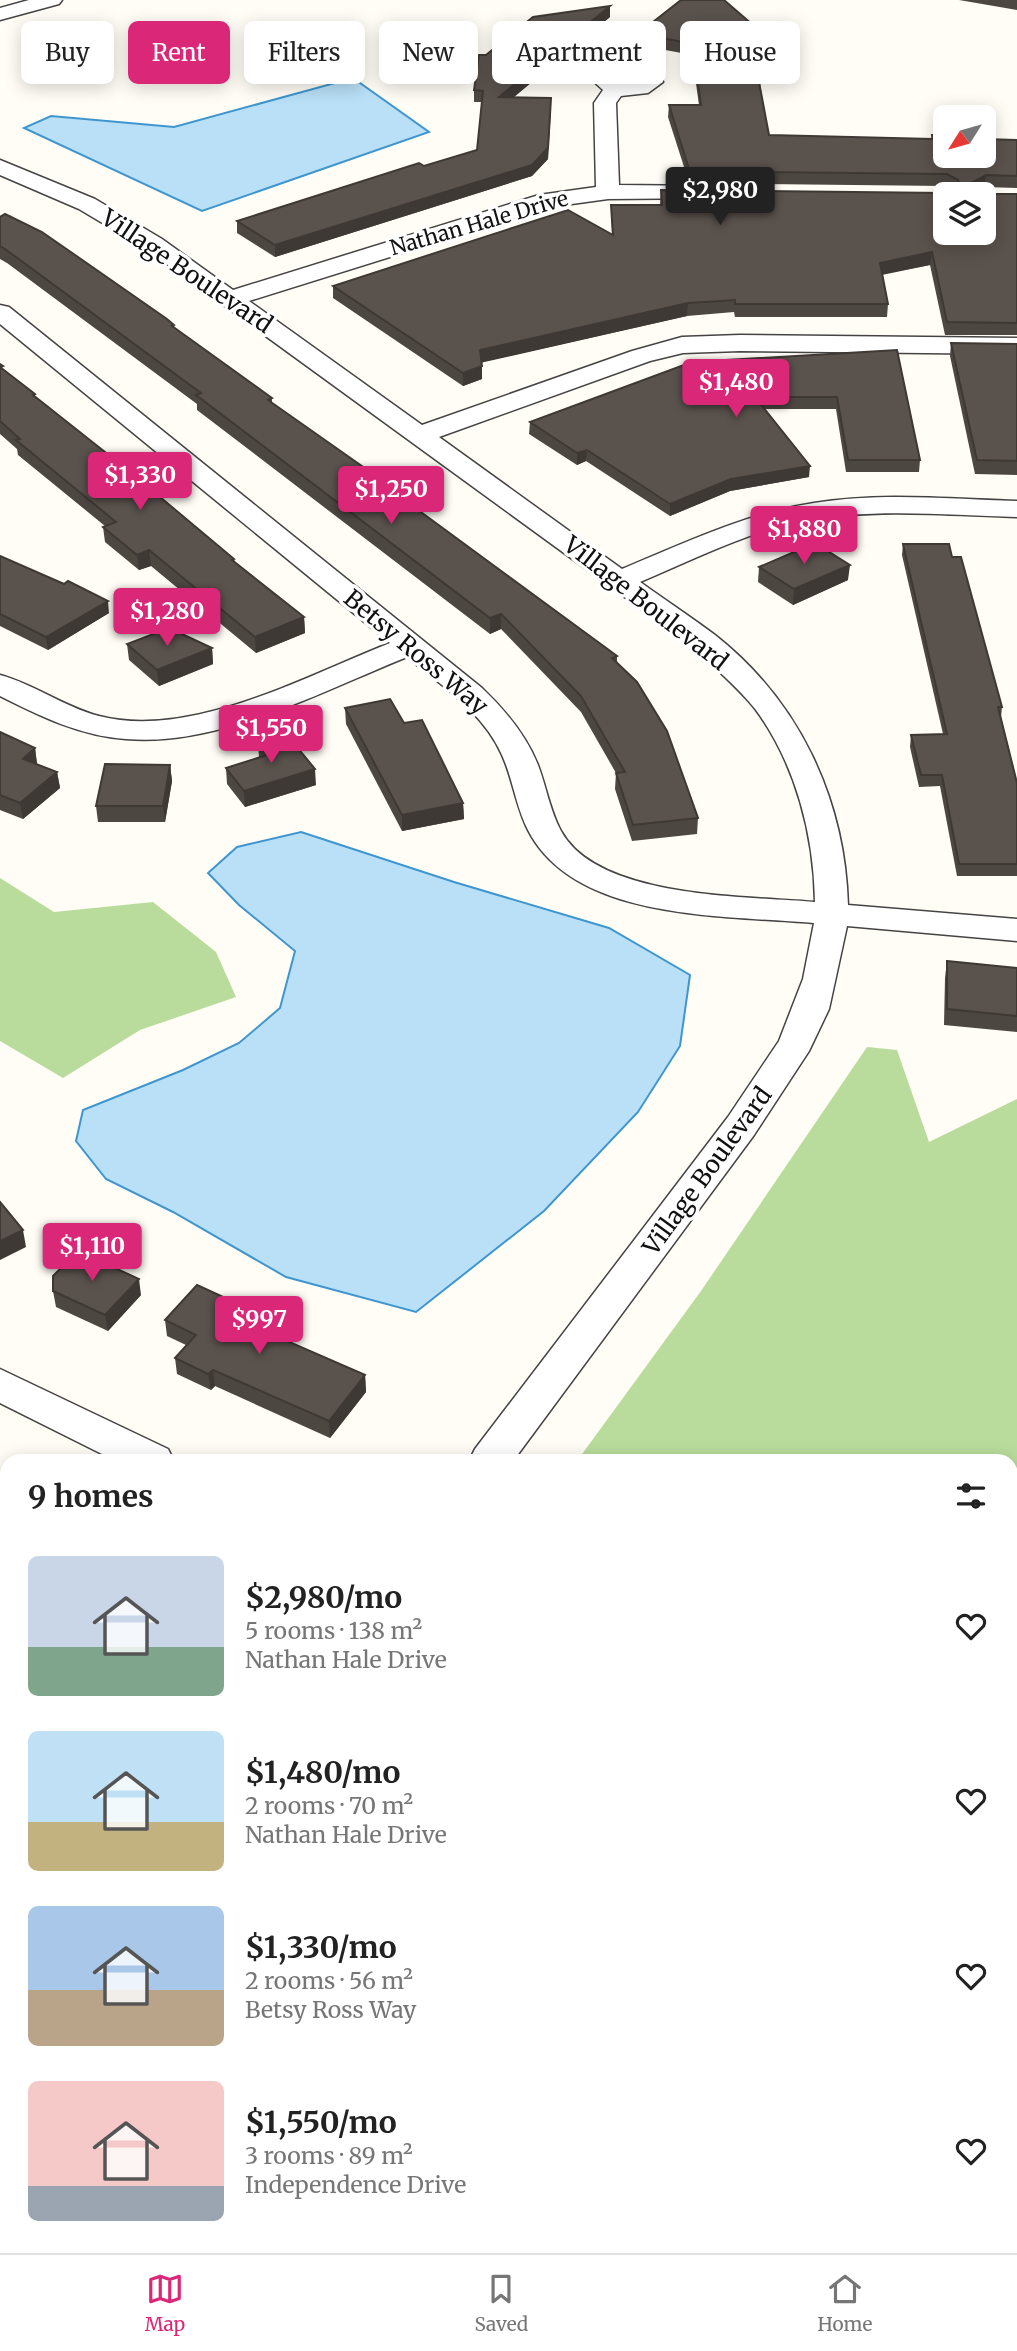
<!DOCTYPE html>
<html lang="en">
<head>
<meta charset="utf-8">
<style>
	:root { --surface:#fff; --page:#f2f2f2; --text:#222; --muted:#767676; --line:#e0e0e0; --accent:#db2777 }
	body { margin:0; font-family:Merriweather,serif; background:var(--page); color:var(--text); height:100vh; display:flex; flex-direction:column; font-size:26px; white-space:nowrap }
	* { box-sizing:border-box; margin:0 }
	p { font-size:23px; color:var(--muted) }
	.icon { flex:none; width:38px; height:38px; fill:none; stroke:currentColor; stroke-width:2; stroke-linecap:round; stroke-linejoin:round }
	.map { position:relative; flex:1; overflow:hidden }
	.panel { position:absolute; left:0px; top:1454px; width:1018px; height:800px; display:flex; flex-direction:column; background:var(--surface); border-radius:21px 21px 0 0; box-shadow:0 4px 18px #0003 }
	.panel>* { flex:none }
	.guide { position:absolute; left:21px; top:21px; width:976px; height:63px; display:flex; gap:14px }
	.needle { width:46px; rotate:233deg }
	.fabs { position:absolute; left:933px; top:105px; display:grid; gap:14px }
	.fabs a { display:grid; place-items:center; width:63px; height:63px; border-radius:10px; background:var(--surface); box-shadow:0 4px 18px #0003; font-size:35px }
	.price { position:absolute; translate:-50% -60px; padding:0 16px; border-radius:7px; background:var(--accent); color:#fff; font-size:23px; line-height:46px; filter:drop-shadow(0 2px 4px #0008) }
	.price::after { content:''; position:absolute; left:50%; top:42px; width:21px; height:16px; margin-left:-10px; background:inherit; clip-path:polygon(0 0,100% 0,50% 100%) }
	.price.on { background:#222; color:#fff }
	ul { padding:0; list-style:none }
	li { display:flex; align-items:center; gap:21px; height:175px; padding:0 28px }
	li span { display:grid; place-items:center; flex:none; width:196px; height:140px; border-radius:10px; color:#555 }
	li>.icon { margin-inline-start:auto }
	span .icon { width:84px; height:84px; fill:#fffc; stroke-width:1 }
	li b { font-size:30px }
	h2 { display:flex; justify-content:space-between; align-items:center; height:84px; padding:0 28px; font-size:30px }
	.pill { padding:0 24px; border-radius:10px; background:var(--surface); box-shadow:0 4px 18px #0003; font-size:24px; line-height:63px }
	.pill.on { background:var(--accent); color:#fff }
	.menu { display:flex; justify-content:space-around; align-items:center; height:98px; border-top:2px solid var(--line); background:var(--surface); font-size:19px; color:var(--muted) }
	.menu a { display:grid; justify-items:center; gap:4px }
	.menu .on { color:var(--accent) }
	.map>svg:first-child { display:block }
	.forest { fill:#b9dc9c }
	.water { fill:#b9e0f7; stroke:#3f96cf; stroke-width:2 }
	.lines { fill:none; stroke-linecap:round; stroke-linejoin:round }
	.minor-casing { stroke:#444; stroke-width:3 }
	.minor { fill:#fff; fill-rule:evenodd }
	.wall { fill:#4d4742 }
	.shaded-wall { fill:#3f3936 }
	.building { fill:#5a524d; stroke:#3f3936; stroke-width:2; fill-rule:evenodd }
	.labels { text-anchor:middle; dominant-baseline:central; stroke-width:7; stroke-linejoin:round; paint-order:stroke }
	.far-street-label { font-size:21px; fill:#111; stroke:#fff }
	.street-label { font-size:24px; fill:#111; stroke:#fff }
</style>
</head>
<body>
<div class="map">
<svg width="1017" height="2253" viewBox="0 0 1017 2253">
	<rect width="100%" height="100%" fill="#fffdf5"/>
	<!-- forest -->
	<g class="forest">
		<path d="M0 878 54 912 153 902 216 952 236 997 140 1030 63 1078 0 1041Z"/>
		<path d="M867 1047 897 1050 929 1142 1017 1099V1805L1012 1801V1461H577L701 1291Z"/>
	</g>
	<!-- water -->
	<g class="water">
		<path d="M353 78 429 132 202 211 24 128 51 116 174 127Z"/>
		<path d="M301 832 454 882 609 928 690 975 680 1046 638 1112 544 1211 416 1312 286 1277 173 1212 106 1179 76 1141 83 1110 183 1070 239 1043 280 1008 295 951 239 905 208 873 237 847Z"/>
	</g>
	<g class="lines">
		<defs>
			<g id="minor">
				<path d="M29 0H62L59 4 0 20V8Z"/>
				<path d="M622 64C637 66 659 64 663 82L648 93 621 96 616 103 619 185 711 186 719 188 722 193 719 198 608 199 550 207 249 301 422 425 632 351 682 337 740 335 1017 338V354L740 351 683 353 650 361 439 437 622 569C684 543 747 513 814 503 881 492 950 499 1017 501V517C943 515 867 507 794 523 741 535 690 561 640 582 665 600 691 617 715 635 799 701 845 799 848 905L1017 919V941L847 926 829 1009 809 1051 754 1135 513 1461H469L475 1449 728 1117 779 1041 803 979 814 923C726 915 575 922 528 830 516 807 513 779 502 755 484 713 441 685 407 657 322 691 219 747 126 739 80 736 40 716 0 696V675C34 684 64 707 99 716 190 740 306 676 390 643L0 324V305L9 307 482 688C505 710 526 735 538 765 546 786 550 811 561 831 598 899 747 896 815 902 814 835 796 765 756 710 739 688 715 669 696 649L146 249 79 209 0 175V160L95 199 162 239 233 290 539 195 596 187 594 103 603 90 592 80 601 69ZM622 76 639 79 641 80 627 84 614 79Z"/>
				<path d="M0 1369 168 1449 174 1461H116L0 1403Z"/>
				<path d="M7 1518V1556L0 1558V1520Z"/>
				<path d="M7 1909V1955L0 1957V1911Z"/>
				<path d="M507 2247H561L563 2253H509Z"/>
			</g>
		</defs>
		<!-- minor casing -->
		<use href="#minor" class="minor-casing"/>
		<!-- minor -->
		<use href="#minor" class="minor"/>
	</g>
	<!-- wall -->
	<g class="wall">
		<path d="M681 0 788 67 758 72 769 135 931 139 932 135 945 156 1017 140V188L984 187 986 194H1017V335H945L930 265 882 275 888 304 887 317H735L734 312 687 316 482 362V379L463 386 333 298V286L612 234 611 205H660L661 190 946 193 948 188 945 186 683 183V171L685 170 668 117 669 105H699L692 55 639 45V33Z"/>
		<path d="M959 0H1017V10Z"/>
		<path d="M610 17 513 98 551 110 548 159 532 176 275 257 237 233V221L477 150 482 102H474V90L486 55Z"/>
		<path d="M0 217 175 328 272 398V403L617 656V663L698 818 697 834 632 841 615 789 616 773 581 712 501 629 490 634 197 410V404L7 263 0 259Z"/>
		<path d="M951 343 1017 344V475L975 474 950 356Z"/>
		<path d="M897 350 920 460 919 472H846L836 409H764L809 477 730 491 670 516 586 461 577 465 529 434 530 422Z"/>
		<path d="M0 364 4 370 35 394V397L234 559 235 562 304 617 305 633 256 653 151 566 139 570 105 542 103 527 105 526 18 455 17 449 0 434Z"/>
		<path d="M903 544 952 557 1002 707 1001 717 1017 783V876H957L940 786 919 787 910 747 911 735 943 734 902 555Z"/>
		<path d="M0 556 109 613 48 650 0 626Z"/>
		<path d="M759 567 848 580 793 605 758 582Z"/>
		<path d="M127 644 212 648 213 664 159 686 129 660Z"/>
		<path d="M345 708 404 723 463 803 464 819 402 831 346 724Z"/>
		<path d="M0 732 35 748 37 764 57 772 60 788 23 819 0 810Z"/>
		<path d="M258 744 316 785 245 807 227 784 226 768 259 757Z"/>
		<path d="M170 765 172 781 165 822H98L96 806Z"/>
		<path d="M947 961 1017 968V1032L944 1025 945 978Z"/>
		<path d="M53 1291 141 1295 108 1331 56 1307Z"/>
		<path d="M256 1312 257 1328 365 1375 366 1392 330 1438 215 1386 211 1390 177 1374 175 1358 186 1345 167 1336 165 1320Z"/>
		<rect x="1012" y="2038" width="5" height="133"/>
		<path d="M8 2247H115L120 2253H10Z"/>
		<path d="M263 2247H374V2252L373 2253H267Z"/>
	</g>
	<!-- shaded-wall -->
	<g class="shaded-wall">
		<path d="M610 6V17L499 109V97Z"/>
		<path d="M789 56 788 67 755 73V61Z"/>
		<path d="M551 98 548 159 532 176 275 257V245L532 165Z"/>
		<path d="M986 175 984 187 973 182Z"/>
		<path d="M932 252 930 265 878 275 880 263Z"/>
		<path d="M688 303 687 316 480 363V350Z"/>
		<path d="M482 366V379L463 386V373Z"/>
		<path d="M587 450 586 461 577 465V453Z"/>
		<path d="M810 466 809 477 730 491 670 516V504L731 479Z"/>
		<path d="M149 550 151 566 139 570 137 555Z"/>
		<path d="M850 565 848 580 793 605 794 589Z"/>
		<path d="M108 601 109 613 48 650 46 637Z"/>
		<path d="M501 614V629L490 634V618Z"/>
		<path d="M304 617 305 633 256 653 255 637Z"/>
		<path d="M212 648 213 664 159 686 157 670Z"/>
		<path d="M35 748 37 764 23 759Z"/>
		<path d="M170 765 172 781 165 822 163 806Z"/>
		<path d="M315 769 316 785 245 807 244 791Z"/>
		<path d="M57 772 60 788 23 819 20 803Z"/>
		<path d="M463 803 464 819 402 831V815Z"/>
		<path d="M23 1230 26 1247 0 1260V1241Z"/>
		<path d="M139 1279 141 1295 108 1331 105 1315Z"/>
		<path d="M256 1312 257 1328 246 1323Z"/>
		<path d="M213 1370 215 1386 211 1390 208 1374Z"/>
		<path d="M365 1375 366 1392 330 1438 329 1421Z"/>
		<path d="M7 1720V1739L0 1744V1725Z"/>
		<path d="M359 2247H374V2252L350 2253Z"/>
	</g>
	<!-- building -->
	<g class="building">
		<path d="M681 0H724L789 56 755 61 769 135 933 139 932 135H945V156H984V139L1017 140V176L986 175 973 182 983 184 986 194H1017V323L947 322 932 252 880 263 888 304H735V300L688 303 480 350 482 366 463 373 333 286 568 210 613 235 611 205H662L661 190 946 193 949 184 959 183 958 180 947 174 683 171 689 169 669 105H701L692 44 639 33ZM945 194H984V233H945Z"/>
		<path d="M610 6 499 97 551 98 548 148 532 165 275 245 237 221 419 163 424 166 477 150 483 91 474 90 479 55H486L533 17Z"/>
		<path d="M5 214 42 232 167 319 174 325 172 326 272 398 268 400 383 481 380 482 617 656 612 658 637 682 667 731 698 818 633 825 616 773 625 772 581 696 501 614 490 618 196 395 201 393 5 249 0 246V217Z"/>
		<path d="M951 343 1017 344V461L977 460Z"/>
		<path d="M897 350 920 460H848L837 397H755L810 466 731 479 670 504 587 450 577 453 530 422 692 362Z"/>
		<path d="M0 364 3 366 0 367 35 394 33 395 129 471 234 559 232 560 304 617 255 637 149 550 137 555 103 527 116 522 16 440 20 439 0 421Z"/>
		<path d="M815 543 850 565 794 589 759 567Z"/>
		<path d="M903 544H949L952 557H961L1002 707H998L1017 783V864H959L942 775H921L911 735 947 734Z"/>
		<path d="M0 556 64 584 68 581 108 601 46 637 0 614Z"/>
		<path d="M169 628 212 648 157 670 127 644Z"/>
		<path d="M390 699 404 723 422 720 463 803 402 815 345 708Z"/>
		<path d="M0 732 35 748 23 759 57 772 20 803 0 795Z"/>
		<path d="M287 735 315 769 244 791 226 768 267 755 258 744Z"/>
		<path d="M105 764 170 765 163 806H96Z"/>
		<path d="M947 961 1017 968V1016L947 1009Z"/>
		<path d="M0 1202 23 1230 0 1241Z"/>
		<path d="M78 1251 139 1279 105 1315 53 1291V1276Z"/>
		<path d="M197 1285 256 1312 246 1323 365 1375 329 1421 213 1370 208 1374 175 1358 196 1335 165 1320Z"/>
		<path d="M3 1631 7 1635V1720L0 1725V1633Z"/>
		<rect x="1012" y="2038" width="5" height="119"/>
		<path d="M10 2247H115L120 2253H14Z"/>
		<path d="M269 2247H359L350 2253H272Z"/>
	</g>
	<g class="labels">
		<!-- far-street labels -->
		<g class="far-street-label">
			<text transform="translate(479 223) rotate(-16)">Nathan Hale Drive</text>
		</g>
		<!-- street labels -->
		<g class="street-label">
			<text transform="translate(187 271) rotate(34)">Village Boulevard</text>
			<text transform="translate(646 603) rotate(38)">Village Boulevard</text>
			<text transform="translate(416 652) rotate(40)">Betsy Ross Way</text>
			<text transform="translate(707 1171) rotate(-54)">Village Boulevard</text>
		</g>
	</g>
</svg>
<div class="fabs">
<a><svg class="needle" viewBox="-14 -14 28 28"><path d="M0-13l5 13h-10z" fill="#e53935"/><path d="M0 13l5-13h-10z" fill="#767676"/></svg></a>
<a><svg class="icon" aria-label="layers" viewBox="0 0 24 24"><path d="M12 4l9 5-9 5-9-5zM3 14l9 5 9-5"/></svg></a>
</div>
<b class="price on" style="left:720px;top:227px">$2,980</b>
<b class="price" style="left:736px;top:419px">$1,480</b>
<b class="price" style="left:140px;top:512px">$1,330</b>
<b class="price" style="left:391px;top:526px">$1,250</b>
<b class="price" style="left:804px;top:566px">$1,880</b>
<b class="price" style="left:167px;top:648px">$1,280</b>
<b class="price" style="left:271px;top:765px">$1,550</b>
<b class="price" style="left:92px;top:1283px">$1,110</b>
<b class="price" style="left:259px;top:1356px">$997</b>
<div class="guide">
<a class="pill">Buy</a>
<a class="pill on">Rent</a>
<a class="pill">Filters</a>
<a class="pill">New</a>
<a class="pill">Apartment</a>
<a class="pill">House</a>
</div>
<section class="panel">
<h2>9 homes<svg class="icon" aria-label="filters" viewBox="0 0 24 24"><path d="M4 7h16M4 17h16"/><circle cx="9" cy="7" r="2"/><circle cx="15" cy="17" r="2"/></svg></h2>
<ul>
<li><span style="background:linear-gradient(#c9d6e8 65%,#7fa58c 0)"><svg class="icon" aria-label="home" viewBox="0 0 24 24"><path d="M3 11l9-7 9 7M6 9v11h12V9"/></svg></span><div><b>$2,980/mo</b><p>5 rooms · 138 m²</p><p>Nathan Hale Drive</p></div><svg class="icon" aria-label="heart" viewBox="0 0 24 24"><path d="M12 20l-8-8c-3-5 5-10 8-4 3-6 11-1 8 4z"/></svg></li>
<li><span style="background:linear-gradient(#bfe0f5 65%,#c2b280 0)"><svg class="icon" aria-label="home" viewBox="0 0 24 24"><path d="M3 11l9-7 9 7M6 9v11h12V9"/></svg></span><div><b>$1,480/mo</b><p>2 rooms · 70 m²</p><p>Nathan Hale Drive</p></div><svg class="icon" aria-label="heart" viewBox="0 0 24 24"><path d="M12 20l-8-8c-3-5 5-10 8-4 3-6 11-1 8 4z"/></svg></li>
<li><span style="background:linear-gradient(#a9c7e8 60%,#b9a48a 0)"><svg class="icon" aria-label="home" viewBox="0 0 24 24"><path d="M3 11l9-7 9 7M6 9v11h12V9"/></svg></span><div><b>$1,330/mo</b><p>2 rooms · 56 m²</p><p>Betsy Ross Way</p></div><svg class="icon" aria-label="heart" viewBox="0 0 24 24"><path d="M12 20l-8-8c-3-5 5-10 8-4 3-6 11-1 8 4z"/></svg></li>
<li><span style="background:linear-gradient(#f6c9c9 75%,#9aa5b1 0)"><svg class="icon" aria-label="home" viewBox="0 0 24 24"><path d="M3 11l9-7 9 7M6 9v11h12V9"/></svg></span><div><b>$1,550/mo</b><p>3 rooms · 89 m²</p><p>Independence Drive</p></div><svg class="icon" aria-label="heart" viewBox="0 0 24 24"><path d="M12 20l-8-8c-3-5 5-10 8-4 3-6 11-1 8 4z"/></svg></li>
</ul>
</section>
</div>
<nav class="menu">
<a class="on"><svg class="icon" aria-label="map" viewBox="0 0 24 24"><path d="M3 6l6-2 6 2 6-2v14l-6 2-6-2-6 2zM9 4v14M15 6v14"/></svg>Map</a>
<a><svg class="icon" aria-label="saved" viewBox="0 0 24 24"><path d="M7 4h10v16l-5-4-5 4z"/></svg>Saved</a>
<a><svg class="icon" aria-label="home" viewBox="0 0 24 24"><path d="M3 11l9-7 9 7M6 9v11h12V9"/></svg>Home</a>
</nav>
</body>
</html>
